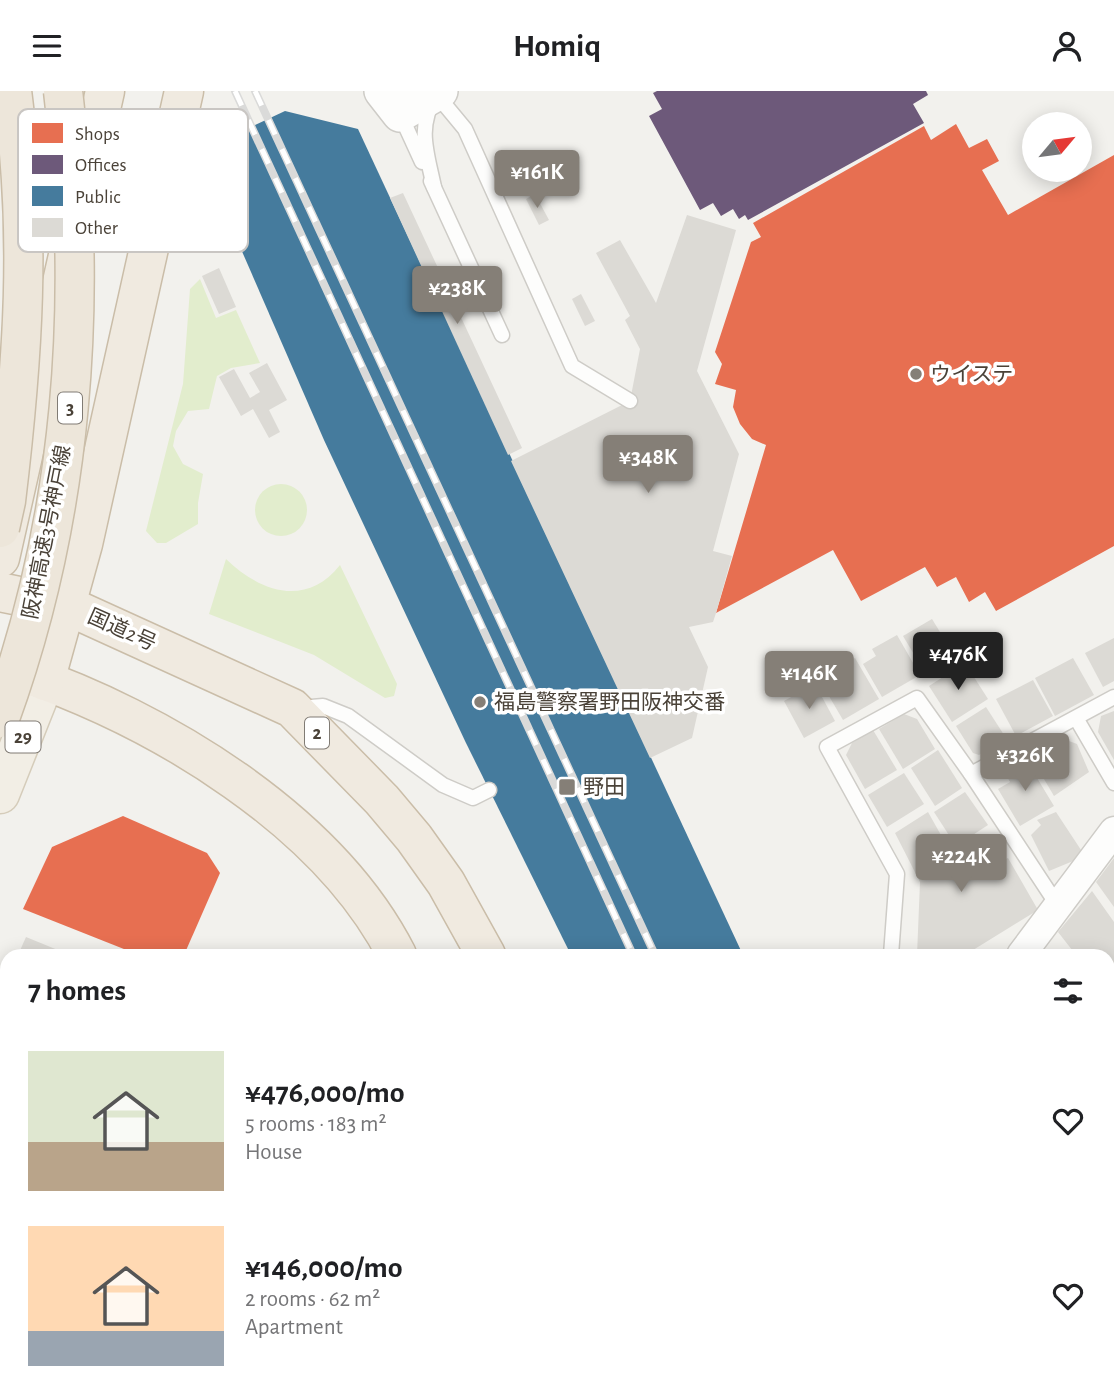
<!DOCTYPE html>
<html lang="en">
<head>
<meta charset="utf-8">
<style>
	:root { --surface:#fff; --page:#f2f2f2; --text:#202124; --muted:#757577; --accent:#857f77 }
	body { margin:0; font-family:"Alegreya Sans","Noto Sans JP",sans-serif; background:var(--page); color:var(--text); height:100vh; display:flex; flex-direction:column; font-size:26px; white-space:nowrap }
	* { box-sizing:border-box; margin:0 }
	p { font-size:23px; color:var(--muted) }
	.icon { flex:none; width:38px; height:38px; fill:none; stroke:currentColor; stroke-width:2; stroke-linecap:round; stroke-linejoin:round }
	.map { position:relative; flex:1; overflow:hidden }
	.side { position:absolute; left:0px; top:858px; width:1115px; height:450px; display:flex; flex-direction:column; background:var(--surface); border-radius:21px 21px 0 0; box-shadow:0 4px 18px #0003 }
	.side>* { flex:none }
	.needle { width:46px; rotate:61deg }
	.controls { position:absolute; left:1022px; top:21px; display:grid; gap:14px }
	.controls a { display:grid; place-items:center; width:70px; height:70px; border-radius:50%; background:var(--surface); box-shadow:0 4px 18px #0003; font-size:35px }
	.price { position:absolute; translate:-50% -60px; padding:0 16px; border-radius:7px; background:var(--accent); color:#fff; font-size:23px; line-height:46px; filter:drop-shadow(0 2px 4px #0008) }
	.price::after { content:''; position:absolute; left:50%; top:42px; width:21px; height:16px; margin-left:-10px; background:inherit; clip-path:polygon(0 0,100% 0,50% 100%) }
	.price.current { background:#222; color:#fff }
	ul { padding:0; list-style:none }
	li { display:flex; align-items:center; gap:21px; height:175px; padding:0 28px }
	li span { display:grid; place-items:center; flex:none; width:196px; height:140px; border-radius:0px; color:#555 }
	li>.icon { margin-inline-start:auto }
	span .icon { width:84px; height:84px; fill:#fffc; stroke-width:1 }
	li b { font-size:30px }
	h2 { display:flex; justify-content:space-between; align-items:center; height:84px; padding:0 28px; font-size:30px }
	header { display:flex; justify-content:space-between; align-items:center; height:91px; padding:0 28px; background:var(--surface); font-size:32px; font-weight:600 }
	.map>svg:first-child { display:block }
	.green { fill:#e2edcd }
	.parking { fill:#e2e0dc }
	.shops { fill:#e76f51 }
	.offices { fill:#6d597a }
	.public { fill:#457b9d }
	.building { fill:#dcdad5 }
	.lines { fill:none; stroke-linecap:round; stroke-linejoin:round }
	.service-casing { stroke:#ceccc7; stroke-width:17 }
	.minor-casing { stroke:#ceccc7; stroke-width:31 }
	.tertiary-casing { stroke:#ceccc7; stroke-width:38 }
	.primary-casing { stroke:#d5ccba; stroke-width:41 }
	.trunk-casing { stroke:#cabda8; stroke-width:41 }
	.service { stroke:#fdfdfc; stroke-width:14 }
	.minor { stroke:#fdfdfc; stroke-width:28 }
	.tertiary { stroke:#fdfdfc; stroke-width:35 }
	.primary { stroke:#f2eee5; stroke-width:38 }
	.trunk { stroke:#f0eae0; stroke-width:38 }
	.rail-casing { stroke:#dadad9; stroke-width:8 }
	.rail { stroke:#fff; stroke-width:5; stroke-dasharray:16; stroke-linecap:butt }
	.motorway-bridge-casing { stroke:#cabda8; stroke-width:41; stroke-linecap:butt }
	.motorway-bridge { stroke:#ede6da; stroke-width:38 }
	.poi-dot { fill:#857f77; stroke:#fff; stroke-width:2.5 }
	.labels { text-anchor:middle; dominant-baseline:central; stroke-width:7; stroke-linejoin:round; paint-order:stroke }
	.shield { fill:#fff; stroke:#807b74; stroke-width:2 }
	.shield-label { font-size:19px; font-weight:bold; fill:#4a4238 }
	.poi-label { font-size:21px; fill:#4a4238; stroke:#fff; text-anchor:start }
	.street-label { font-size:21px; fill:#4a4238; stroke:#fff }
	.key { fill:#fff; stroke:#c9c6c3; stroke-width:2 }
	.key-label { font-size:19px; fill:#4a4238 }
</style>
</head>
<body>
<header><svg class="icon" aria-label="menu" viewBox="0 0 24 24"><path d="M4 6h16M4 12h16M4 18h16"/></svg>Homiq<svg class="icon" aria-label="person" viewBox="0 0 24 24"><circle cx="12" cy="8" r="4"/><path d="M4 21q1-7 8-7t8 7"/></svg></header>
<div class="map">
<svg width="1114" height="1307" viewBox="0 0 1114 1307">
	<rect width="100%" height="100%" fill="#f2f1ed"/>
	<!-- green -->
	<g class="green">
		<path d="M200 188 216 227 236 219 260 272 231 277 217 285 209 318 188 320 176 340 173 355 183 373 203 383 198 412V433L166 452H157L146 440 183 293 190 198Z"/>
		<circle cx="281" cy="419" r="26"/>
		<path d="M226 468C260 501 306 517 340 474L397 593 394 605 385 607 314 564 209 523Z"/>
	</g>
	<!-- parking -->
	<path class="parking" d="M0 914 7 918V1098L0 1083Z"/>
	<!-- shops -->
	<g class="shops">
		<path d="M956 33 969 57 987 48 999 70 982 79 1008 124 1114 64V455L996 520 985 501 969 511 956 486 937 496 925 476 861 510 833 459 716 522 766 354 752 348 740 333 733 316 736 299 715 293 722 273 715 261 751 151 761 146 753 132 924 35 931 49Z"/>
		<path d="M123 725 207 762 220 782 184 864H139L23 818 52 756Z"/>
	</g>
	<!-- offices -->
	<path class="offices" d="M657 0H926L928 4 913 13 924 32 748 129 745 124 739 128 733 118 721 125 713 112 700 119 649 25 662 18 653 2Z"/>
	<!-- public -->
	<path class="public" d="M285 20 358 38 743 864H571L466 652 324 349 214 96 238 42Z"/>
	<!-- building -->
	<g class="building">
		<path d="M403 102 522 357 508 364 390 107Z"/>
		<path d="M535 103 549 129 539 134 526 108Z"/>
		<path d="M687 124 736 139 697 280 739 363 713 460 732 465 716 522 713 531 689 536 708 576 692 647 650 667 511 370 630 310 640 258 625 229 630 225 596 162 620 149 656 212Z"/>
		<path d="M219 177 236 216 219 223 202 185Z"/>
		<path d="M581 203 595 230 585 235 572 208Z"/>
		<path d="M267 272 287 309 269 319 280 341 269 347 253 318 241 325 219 286 234 278 250 307 260 301 249 282Z"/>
		<path d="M932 528 956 567 927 585 903 545Z"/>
		<path d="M897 544 920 584 882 606 863 573 876 565 872 558Z"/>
		<path d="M1114 547V590L1103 596 1085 562Z"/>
		<path d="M855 567 879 608 843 629 819 588Z"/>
		<path d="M1073 567 1094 604 1055 625 1035 587Z"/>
		<path d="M965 572 988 608 952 631 929 595Z"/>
		<path d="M1033 589 1053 625 1016 645 996 608Z"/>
		<path d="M815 593 835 630 804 647 784 610Z"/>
		<path d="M986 616 1006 647 979 664 973 662 956 635Z"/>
		<path d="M1114 620V669L1098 641 1101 625Z"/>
		<path d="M904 623 917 628 935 658 903 678 879 638Z"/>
		<path d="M873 639 897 679 865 698 846 664 852 652Z"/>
		<path d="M1061 647 1077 653 1089 681 1054 705 1031 666Z"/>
		<path d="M938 659 962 697 935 715 911 677Z"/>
		<path d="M1025 667 1054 715 1020 735 998 698 1010 691 1004 680Z"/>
		<path d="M904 682 924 713 887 736 868 704Z"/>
		<path d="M965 701 988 734 956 755 934 721Z"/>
		<path d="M928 721 964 785 977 779 969 763 984 756 994 773 1008 767 1038 819 965 864H917L920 791 895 742Z"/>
		<path d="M1056 721 1083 762 1078 768 1049 780 1031 744 1041 734 1037 729Z"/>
		<path d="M1114 767V816L1096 791Z"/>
		<path d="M1092 800 1114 831V878L1108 880V864H1076L1058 841Z"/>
		<path d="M26 846 70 864H18Z"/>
		<path d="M1108 982H1114V1034L1109 1027Z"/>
		<path d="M0 1110 7 1120V1138L0 1129Z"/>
		<path d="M0 1134 7 1144V1183L0 1188Z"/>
		<path d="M1114 1141V1161L1108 1155V1147Z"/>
		<path d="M7 1229V1264L0 1269V1233Z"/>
		<path d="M7 1271V1301L1 1306 0 1276Z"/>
		<path d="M33 1300H87L78 1307H24Z"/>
		<path d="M95 1300H130L121 1307H86Z"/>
		<path d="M171 1300H191L195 1307H161Z"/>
		<path d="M282 1300H537L540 1307H270Z"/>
		<path d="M880 1300H909L914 1307H882L884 1305Z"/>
		<path d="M913 1300H945L936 1307H918Z"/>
		<path d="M1022 1300H1029L1034 1307H1014Z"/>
		<path d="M1035 1300H1073L1075 1302 1069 1307H1040Z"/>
	</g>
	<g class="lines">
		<defs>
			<g id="service">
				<path d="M400 23 422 71"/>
				<path d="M431 90 502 244"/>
				<path d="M434 96C426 58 417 38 436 3L465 38 572 275 630 310"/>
				<path d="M300 617 323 615 348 625 443 694 473 707 489 699"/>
				<path d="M1076 627 1114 692"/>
				<path d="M971 683 1114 606"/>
				<path d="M891 864 897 783 827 656 917 607 971 683 1058 815"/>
			</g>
			<g id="minor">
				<path d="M1021 864 1114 740"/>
				<path d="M1108 1204 1114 1216"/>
				<path d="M0 1210 7 1205"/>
				<path d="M134 1307 143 1300"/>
				<path d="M964 1307 972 1300"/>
			</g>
			<g id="tertiary">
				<path d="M382 0 400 23 440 0"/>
				<path d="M1108 928H1114"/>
			</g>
			<path id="primary" d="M0 703 45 590"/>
			<g id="trunk">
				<path d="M0 467 105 0"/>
				<path d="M0 501 68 515 292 617 382 709 414 747 446 792 486 864"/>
				<path d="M21 581C161 629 328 729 397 864"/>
				<path d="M45 590 83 453 184 0"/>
				<path d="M631 1300 634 1307"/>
				<path d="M720 1300 723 1307"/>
			</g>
		</defs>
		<!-- service casing -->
		<use href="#service" class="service-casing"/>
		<!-- minor casing -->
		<use href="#minor" class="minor-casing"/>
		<!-- tertiary casing -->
		<use href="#tertiary" class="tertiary-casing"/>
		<!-- primary casing -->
		<use href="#primary" class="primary-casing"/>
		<!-- trunk casing -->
		<use href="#trunk" class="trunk-casing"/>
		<!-- service -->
		<use href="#service" class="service"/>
		<!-- minor -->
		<use href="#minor" class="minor"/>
		<!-- tertiary -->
		<use href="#tertiary" class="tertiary"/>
		<!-- primary -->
		<use href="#primary" class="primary"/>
		<!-- trunk -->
		<use href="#trunk" class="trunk"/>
		<defs>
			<g id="rail">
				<path d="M235 0 633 864"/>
				<path d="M255 0 655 864"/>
				<path d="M828 1300 831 1307"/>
				<path d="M848 1300 852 1307"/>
			</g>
		</defs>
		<!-- rail casing -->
		<use href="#rail" class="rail-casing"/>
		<!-- rail -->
		<use href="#rail" class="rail"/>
		<defs>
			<g id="motorway-bridge">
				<path d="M0 437 6 410C23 269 32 142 12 0"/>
				<path d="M0 627C73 426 89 211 63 0"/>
			</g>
		</defs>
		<!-- motorway-bridge casing -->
		<use href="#motorway-bridge" class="motorway-bridge-casing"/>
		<!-- motorway-bridge -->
		<use href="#motorway-bridge" class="motorway-bridge"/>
	</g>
	<!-- markers -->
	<g class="poi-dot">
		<circle cx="916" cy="283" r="7"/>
		<circle cx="480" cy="611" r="7"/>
		<rect x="558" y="687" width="18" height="18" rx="3.5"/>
	</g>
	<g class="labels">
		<!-- shield labels -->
		<g class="shield">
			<rect x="58" y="301.5" width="24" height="31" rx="5"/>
			<rect x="305" y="626.5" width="24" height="31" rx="5"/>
			<rect x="5.5" y="630.5" width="35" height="31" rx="5"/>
		</g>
		<g class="shield-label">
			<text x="70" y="317">3</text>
			<text x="317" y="642">2</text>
			<text x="23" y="646">29</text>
		</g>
		<!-- poi labels -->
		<g class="poi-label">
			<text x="930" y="283">ウイステ</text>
			<text x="494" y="611">福島警察署野田阪神交番</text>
			<text x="583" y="696">野田</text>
		</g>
		<!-- street labels -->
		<g class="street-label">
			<text transform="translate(47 441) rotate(-79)">阪神高速3号神戸線</text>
			<text transform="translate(122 539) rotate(24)">国道2号</text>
		</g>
	</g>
	<!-- legend -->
	<rect x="18" y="18" width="230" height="143" rx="10" class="key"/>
	<rect x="32" y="32" width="31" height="20" fill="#e76f51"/>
	<rect x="32" y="64" width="31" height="19" fill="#6d597a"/>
	<rect x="32" y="95" width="31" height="20" fill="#457b9d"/>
	<rect x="32" y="127" width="31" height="19" fill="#dcdad5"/>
	<g class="key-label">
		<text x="75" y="49">Shops</text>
		<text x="75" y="80">Offices</text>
		<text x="75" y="112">Public</text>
		<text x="75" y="143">Other</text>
	</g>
</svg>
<div class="controls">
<a><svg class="needle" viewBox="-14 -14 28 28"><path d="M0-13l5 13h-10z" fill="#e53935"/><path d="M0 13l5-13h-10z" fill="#757577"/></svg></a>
</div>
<b class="price" style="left:537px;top:119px">¥161K</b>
<b class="price" style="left:457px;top:235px">¥238K</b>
<b class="price" style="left:648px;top:404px">¥348K</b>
<b class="price current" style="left:958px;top:601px">¥476K</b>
<b class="price" style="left:809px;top:620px">¥146K</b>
<b class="price" style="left:1025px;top:702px">¥326K</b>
<b class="price" style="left:961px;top:803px">¥224K</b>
<section class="side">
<h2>7 homes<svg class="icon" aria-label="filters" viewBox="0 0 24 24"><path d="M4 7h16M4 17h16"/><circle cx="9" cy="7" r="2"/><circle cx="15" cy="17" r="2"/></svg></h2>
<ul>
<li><span style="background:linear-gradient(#dfe7d0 65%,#b9a48a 0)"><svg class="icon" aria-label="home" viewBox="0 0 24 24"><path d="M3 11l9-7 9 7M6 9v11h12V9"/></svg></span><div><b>¥476,000/mo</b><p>5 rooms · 183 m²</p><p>House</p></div><svg class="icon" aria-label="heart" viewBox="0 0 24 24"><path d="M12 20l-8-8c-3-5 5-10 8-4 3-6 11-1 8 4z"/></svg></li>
<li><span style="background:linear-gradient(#ffd9b3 75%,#9aa5b1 0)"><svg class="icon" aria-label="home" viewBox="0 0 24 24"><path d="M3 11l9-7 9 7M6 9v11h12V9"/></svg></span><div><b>¥146,000/mo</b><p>2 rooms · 62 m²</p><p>Apartment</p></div><svg class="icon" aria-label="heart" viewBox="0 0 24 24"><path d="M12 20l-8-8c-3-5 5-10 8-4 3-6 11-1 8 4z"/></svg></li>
</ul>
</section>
</div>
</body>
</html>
